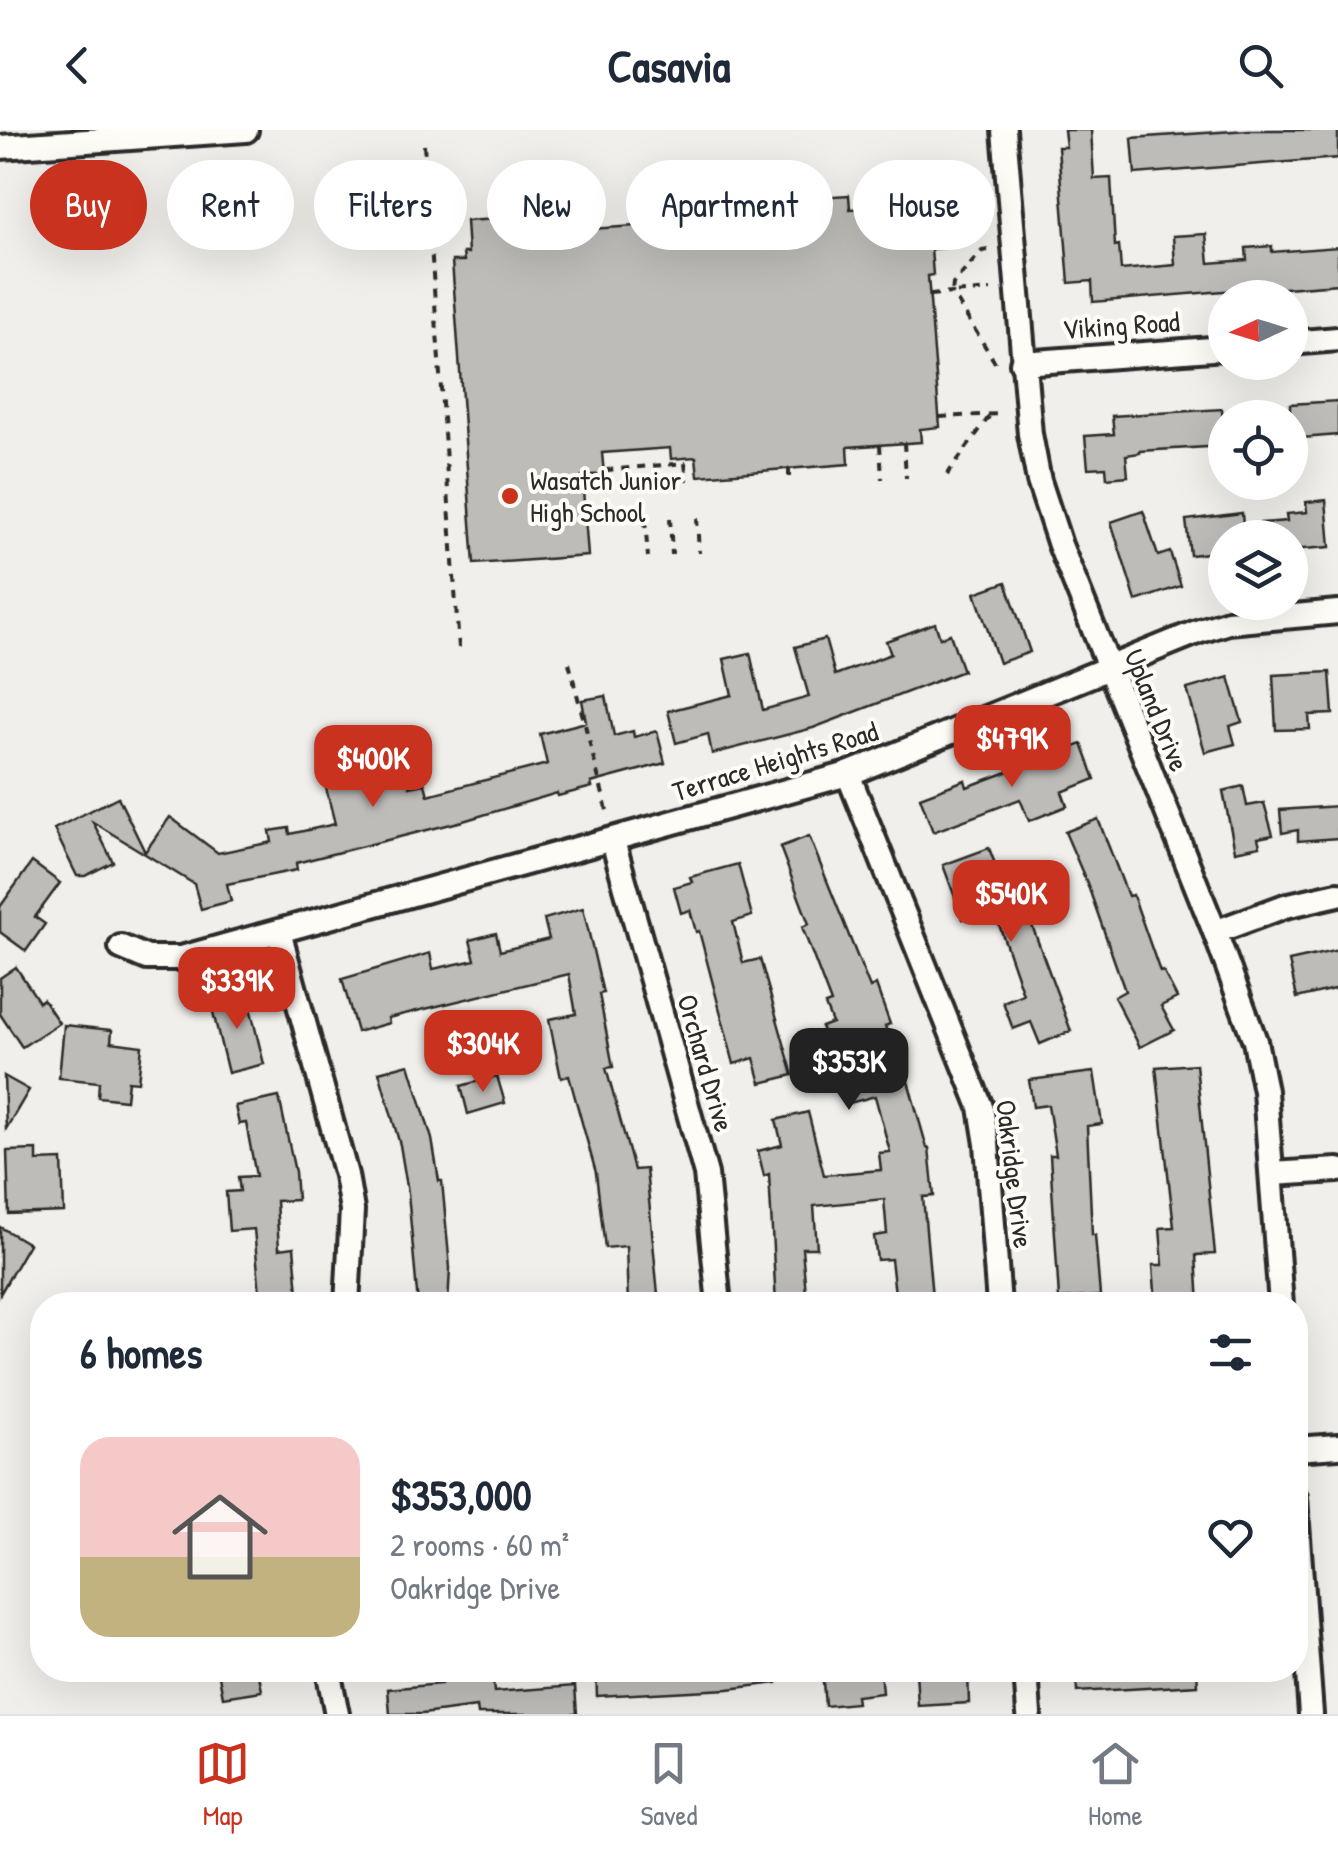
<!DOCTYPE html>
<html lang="en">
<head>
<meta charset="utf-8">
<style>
	:root { --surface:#fff; --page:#f2f2f3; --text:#1f2937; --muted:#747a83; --line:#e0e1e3; --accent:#c8321e }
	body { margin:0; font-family:"Patrick Hand",sans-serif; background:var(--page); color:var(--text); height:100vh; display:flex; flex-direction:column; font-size:38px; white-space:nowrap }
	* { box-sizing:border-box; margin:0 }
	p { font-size:32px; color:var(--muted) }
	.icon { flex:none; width:55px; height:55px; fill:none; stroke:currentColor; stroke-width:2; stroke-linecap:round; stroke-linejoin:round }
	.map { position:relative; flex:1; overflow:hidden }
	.panel { position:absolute; left:30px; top:1162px; width:1278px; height:390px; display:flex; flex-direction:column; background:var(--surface); border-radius:40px; box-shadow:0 10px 40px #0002 }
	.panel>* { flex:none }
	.guide { position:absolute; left:30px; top:30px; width:1280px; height:90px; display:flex; gap:20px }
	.needle { width:65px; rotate:266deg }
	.controls { position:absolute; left:1208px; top:150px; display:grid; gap:20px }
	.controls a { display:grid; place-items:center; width:100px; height:100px; border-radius:50%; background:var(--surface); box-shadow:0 10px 40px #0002; font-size:50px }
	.price { position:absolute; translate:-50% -85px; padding:0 22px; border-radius:20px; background:var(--accent); color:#fff; font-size:32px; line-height:65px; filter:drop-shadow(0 2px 5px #0008) }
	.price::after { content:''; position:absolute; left:50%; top:60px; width:30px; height:22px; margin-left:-15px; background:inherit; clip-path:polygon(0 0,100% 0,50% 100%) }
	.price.selected { background:#222; color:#fff }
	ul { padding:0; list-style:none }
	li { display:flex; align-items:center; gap:30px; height:250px; padding:0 50px }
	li+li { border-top:2px solid var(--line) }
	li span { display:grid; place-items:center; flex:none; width:280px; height:200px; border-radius:30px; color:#555 }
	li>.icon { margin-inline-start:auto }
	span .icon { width:120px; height:120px; fill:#fffc; stroke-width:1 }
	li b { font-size:42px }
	h2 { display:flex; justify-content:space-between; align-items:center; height:120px; padding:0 50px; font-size:42px }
	.chip { padding:0 35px; border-radius:45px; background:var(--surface); box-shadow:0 10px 40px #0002; font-size:35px; line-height:90px }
	.chip.selected { background:var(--accent); color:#fff }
	header { display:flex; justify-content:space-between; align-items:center; height:130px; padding:0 50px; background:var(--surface); font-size:45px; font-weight:700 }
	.menu { display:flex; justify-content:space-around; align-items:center; height:140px; border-top:2px solid var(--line); background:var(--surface); font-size:28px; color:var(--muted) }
	.menu a { display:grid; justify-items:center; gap:5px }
	.menu .selected { color:var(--accent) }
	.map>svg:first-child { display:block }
	.building { fill:#bdbcb8; stroke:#2b2b2b; stroke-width:2.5 }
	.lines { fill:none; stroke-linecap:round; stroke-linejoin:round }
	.minor-casing { stroke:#2b2b2b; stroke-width:30 }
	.path { stroke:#2b2b2b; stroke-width:4; stroke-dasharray:8 8; stroke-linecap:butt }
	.minor { stroke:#fdfcf7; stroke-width:22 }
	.poi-dot { fill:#c8321e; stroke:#fdfcf7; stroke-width:4 }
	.labels { text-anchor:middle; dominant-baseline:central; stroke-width:8; stroke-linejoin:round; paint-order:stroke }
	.street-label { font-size:28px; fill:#2b2b2b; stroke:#fdfcf7 }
	.poi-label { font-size:28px; fill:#2b2b2b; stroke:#fdfcf7; text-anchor:start }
</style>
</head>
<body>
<header><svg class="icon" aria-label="back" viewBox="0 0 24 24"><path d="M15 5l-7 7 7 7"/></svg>Casavia<svg class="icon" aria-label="search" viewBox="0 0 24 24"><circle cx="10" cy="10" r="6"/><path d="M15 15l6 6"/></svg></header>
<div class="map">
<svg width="1338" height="1584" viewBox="0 0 1338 1584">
	<rect width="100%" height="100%" fill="#f0efeb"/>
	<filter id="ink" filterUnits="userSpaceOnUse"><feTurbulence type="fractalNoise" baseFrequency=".01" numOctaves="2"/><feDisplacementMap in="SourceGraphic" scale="20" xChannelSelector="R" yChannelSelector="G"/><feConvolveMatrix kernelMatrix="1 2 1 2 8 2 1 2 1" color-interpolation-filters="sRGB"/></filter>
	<g filter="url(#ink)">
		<!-- building -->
		<g class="building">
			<path d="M1064 0H1091L1094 49 1111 48 1115 116 1119 115 1121 140 1175 135 1173 106 1206 104 1209 133 1247 130 1246 118 1272 116V122L1338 117V154L1272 159 1273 165 1252 166 1251 160 1224 161 1093 172 1092 151 1069 153 1058 17H1066Z"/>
			<path d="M1248 0H1338V28L1135 44 1132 8Z"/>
			<path d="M808 54 809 60H817L818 67 849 65 850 79 886 77 885 66 900 65 918 73 932 84 942 99 944 118 931 119 933 145 928 146 940 297 920 299 921 312 848 317 849 334 698 346 696 327 671 329 670 318 602 323 604 344 582 346 588 426 474 434 452 131H464L463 123H468L466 91 590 83 591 99 666 94 664 78 694 76V70H704V60Z"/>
			<path d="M1338 271V305L1290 309V274Z"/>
			<path d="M1222 279 1224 316 1140 321V323L1126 325 1128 346 1107 348 1106 337 1088 338 1085 306 1114 304 1112 286Z"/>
			<path d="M1326 370 1330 417 1290 420V408H1251L1250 394 1287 391 1286 384 1307 382 1306 372Z"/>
			<path d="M1143 381 1158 426 1170 422 1181 456 1136 471 1111 392Z"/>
			<path d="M1242 383 1244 408H1225V421L1190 425 1186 390Z"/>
			<path d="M1006 452 1030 522 999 533 975 463Z"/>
			<path d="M935 493 940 508 950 504 963 541 813 598 712 624 708 604 676 613 668 581 732 565 724 529 750 523 763 580 809 567 795 517 825 509 835 545 891 524 886 511Z"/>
			<path d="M1330 542 1333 584 1309 585 1310 599 1276 600 1273 545Z"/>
			<path d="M1229 547 1242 592 1230 596 1235 614 1205 622 1187 559Z"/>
			<path d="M606 566 614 606 633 601 634 607 657 601 665 633 591 653 592 657 558 666 557 663 463 691 296 733 297 740 227 754 231 771 201 779 194 754 93 692 113 732 85 746H77L54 699 118 667 145 722 170 687 218 723 272 712 270 701 289 698 290 704 335 694 325 654 355 646 356 651 405 639 410 657 425 654 428 665 547 634 540 604 586 592 582 570Z"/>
			<path d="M1082 614 1095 649 1062 662 1067 676 1029 691 1020 669 933 702 920 667 965 650 967 657Z"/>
			<path d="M1243 656 1247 676 1264 673 1273 705 1258 708 1260 716 1235 721 1223 661Z"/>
			<path d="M1338 676V708L1298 711V700L1282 703 1280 680Z"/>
			<path d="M1098 689 1128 766 1133 765 1160 842 1163 841 1177 868 1161 876 1174 900 1140 917 1114 867 1125 861 1087 753 1065 702Z"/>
			<path d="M809 706 870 858 876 855 890 894 885 896 898 931 902 930 927 1018H929L934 1066 923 1067 932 1167 908 1169 907 1163 895 1164 891 1129 877 1130 874 1106 887 1104 884 1069 814 1076 817 1118H802L807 1175H776L769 1044 764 1046 758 1021 782 1015 776 990 808 982 824 1045 881 1040 879 1023 890 1022 875 966 846 974 830 916 821 897 832 893 825 875 831 873 802 797 809 794 780 717Z"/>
			<path d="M989 718 1018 795 1030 790 1071 901 1040 914 1031 892 1013 899 1003 872 1023 864 993 777 963 789 943 735Z"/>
			<path d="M32 732 60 753 35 787 45 794 26 821 0 802V777Z"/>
			<path d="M738 734 752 786 733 792 743 833 760 829 793 945 761 953 754 928 734 934 699 801 696 802 690 780 681 783 674 757 692 752 690 747Z"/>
			<path d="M583 778 603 863 599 864 613 937 606 938 634 1040 646 1039 659 1175H628L626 1116 605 1118 596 1043 569 946 561 948 549 889 576 884 569 844 388 888 389 893 357 902 342 849 430 823 433 839 475 830 470 810 496 803 500 821 549 809 544 789Z"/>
			<path d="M1338 820V858L1297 868 1289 831Z"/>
			<path d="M16 837 39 872 43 869 59 893 22 917 0 884V848Z"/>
			<path d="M246 861 264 934 228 943 210 870Z"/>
			<path d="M64 895 112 900 111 912 142 916 138 952 128 951 126 970 98 967 99 952 59 948Z"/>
			<path d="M409 934 432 1009 439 1051H442L450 1138 448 1175H418L408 1063 400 1015 379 942Z"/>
			<path d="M1196 934 1215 1124 1196 1125 1199 1175H1156L1153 1135H1163L1160 1098 1174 1097 1156 937Z"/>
			<path d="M1094 942 1102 994 1087 996 1092 1105H1095L1100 1166 1059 1169 1050 1025H1056L1048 975 1033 977 1029 950Z"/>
			<path d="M4 946 29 960 6 999Z"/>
			<path d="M497 946 505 973 468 984 461 956Z"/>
			<path d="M279 967 295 1042 297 1070 276 1071 279 1119 294 1117 299 1175H261L254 1099 229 1101 226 1062 240 1061 238 1047 256 1046 246 993 239 994 235 976Z"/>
			<path d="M37 1020V1031L62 1030 64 1082 9 1084 7 1021Z"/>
			<path d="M0 1097 29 1114 0 1164Z"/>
			<path d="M218 1540H258L262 1561 223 1567Z"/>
			<path d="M596 1540H776L777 1553 728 1559 597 1566Z"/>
			<path d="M822 1540H880L882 1563 856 1566 857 1573 825 1576Z"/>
			<path d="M916 1540H968L969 1573 918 1576Z"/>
			<path d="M1076 1540H1197L1198 1555 1077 1562Z"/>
			<path d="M492 1541 494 1562 575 1556 577 1584H478L477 1577 422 1584H390L388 1559 441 1554 440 1546Z"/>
		</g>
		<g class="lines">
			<defs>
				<g id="minor">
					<path d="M1004 0 1030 304 1039 351 1060 415 1215 802 1255 911 1265 961 1281 1175"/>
					<path d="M0 17 246 0"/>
					<path d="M1290 213 1338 209"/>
					<path d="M1022 233 1225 218"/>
					<path d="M848 644 981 977 987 1014 999 1175"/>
					<path d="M613 711 706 1044 719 1175"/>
					<path d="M279 802 346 1045 352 1080 347 1175"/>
					<path d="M1215 802 1285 776 1338 764"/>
					<path d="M121 817 147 828H181L848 644 1197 502 1228 492 1338 482"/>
					<path d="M1272 1044 1338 1040"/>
					<path d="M1295 1319 1338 1316"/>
					<path d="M1295 1367 1311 1584"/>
					<path d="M328 1540 337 1584"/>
					<path d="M1026 1540 1029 1584"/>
				</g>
			</defs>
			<!-- minor casing -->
			<use href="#minor" class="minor-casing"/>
			<!-- path -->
			<g class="path">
				<path d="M424 15 459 518"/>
				<path d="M988 120 982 121 953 154 952 163 991 160"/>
				<path d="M930 165 952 163 996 234"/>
				<path d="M940 287 999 284"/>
				<path d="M904 313 906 348"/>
				<path d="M880 315 882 349"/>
				<path d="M789 339V355"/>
				<path d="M588 345 610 362"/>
				<path d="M947 345 991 284"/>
				<path d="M600 354 608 347 607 340 685 333 687 351"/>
				<path d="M670 388 672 425"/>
				<path d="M697 388 699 423"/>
				<path d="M645 390 648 427"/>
				<path d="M569 533 609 688"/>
			</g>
			<!-- minor -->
			<use href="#minor" class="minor"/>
		</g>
	</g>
	<!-- markers -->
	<circle class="poi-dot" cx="510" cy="366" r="10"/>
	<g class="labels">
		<!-- street labels -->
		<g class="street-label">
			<text transform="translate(1121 195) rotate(-4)">Viking Road</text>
			<text transform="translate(1157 580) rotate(68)">Upland Drive</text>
			<text transform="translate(775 631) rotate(-17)">Terrace Heights Road</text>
			<text transform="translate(706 933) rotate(74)">Orchard Drive</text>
			<text transform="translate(1015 1044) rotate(83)">Oakridge Drive</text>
		</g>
		<!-- poi labels -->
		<g class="poi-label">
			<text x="530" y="350">Wasatch Junior<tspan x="530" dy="32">High School</tspan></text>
		</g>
	</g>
</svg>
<div class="controls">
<a><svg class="needle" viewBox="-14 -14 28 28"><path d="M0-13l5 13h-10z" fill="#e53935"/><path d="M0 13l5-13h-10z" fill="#747a83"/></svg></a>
<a><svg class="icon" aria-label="locate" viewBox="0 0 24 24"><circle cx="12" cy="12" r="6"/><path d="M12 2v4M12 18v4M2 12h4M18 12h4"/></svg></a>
<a><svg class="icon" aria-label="layers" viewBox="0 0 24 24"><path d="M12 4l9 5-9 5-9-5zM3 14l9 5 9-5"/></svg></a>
</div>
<b class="price" style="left:1012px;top:660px">$479K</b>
<b class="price" style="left:373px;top:680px">$400K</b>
<b class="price" style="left:1011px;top:815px">$540K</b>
<b class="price" style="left:237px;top:902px">$339K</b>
<b class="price" style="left:483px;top:965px">$304K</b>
<b class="price selected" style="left:849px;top:983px">$353K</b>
<div class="guide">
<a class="chip selected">Buy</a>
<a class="chip">Rent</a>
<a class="chip">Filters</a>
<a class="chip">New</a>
<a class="chip">Apartment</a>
<a class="chip">House</a>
</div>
<section class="panel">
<h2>6 homes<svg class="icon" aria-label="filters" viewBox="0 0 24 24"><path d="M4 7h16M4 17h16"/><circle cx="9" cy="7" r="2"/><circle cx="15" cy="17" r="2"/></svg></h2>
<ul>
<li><span style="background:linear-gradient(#f6c9c9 60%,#c2b280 0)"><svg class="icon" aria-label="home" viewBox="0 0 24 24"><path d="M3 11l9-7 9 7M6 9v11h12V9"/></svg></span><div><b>$353,000</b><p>2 rooms · 60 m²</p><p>Oakridge Drive</p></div><svg class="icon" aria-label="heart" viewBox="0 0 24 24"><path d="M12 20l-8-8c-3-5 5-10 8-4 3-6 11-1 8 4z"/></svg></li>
</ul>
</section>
</div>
<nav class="menu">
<a class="selected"><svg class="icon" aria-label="map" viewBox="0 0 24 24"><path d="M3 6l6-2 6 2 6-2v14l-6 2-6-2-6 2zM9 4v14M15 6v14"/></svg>Map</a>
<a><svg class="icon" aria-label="saved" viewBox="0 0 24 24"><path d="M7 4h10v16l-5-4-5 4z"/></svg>Saved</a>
<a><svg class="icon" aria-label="home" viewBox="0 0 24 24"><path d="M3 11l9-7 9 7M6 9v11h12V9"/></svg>Home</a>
</nav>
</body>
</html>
